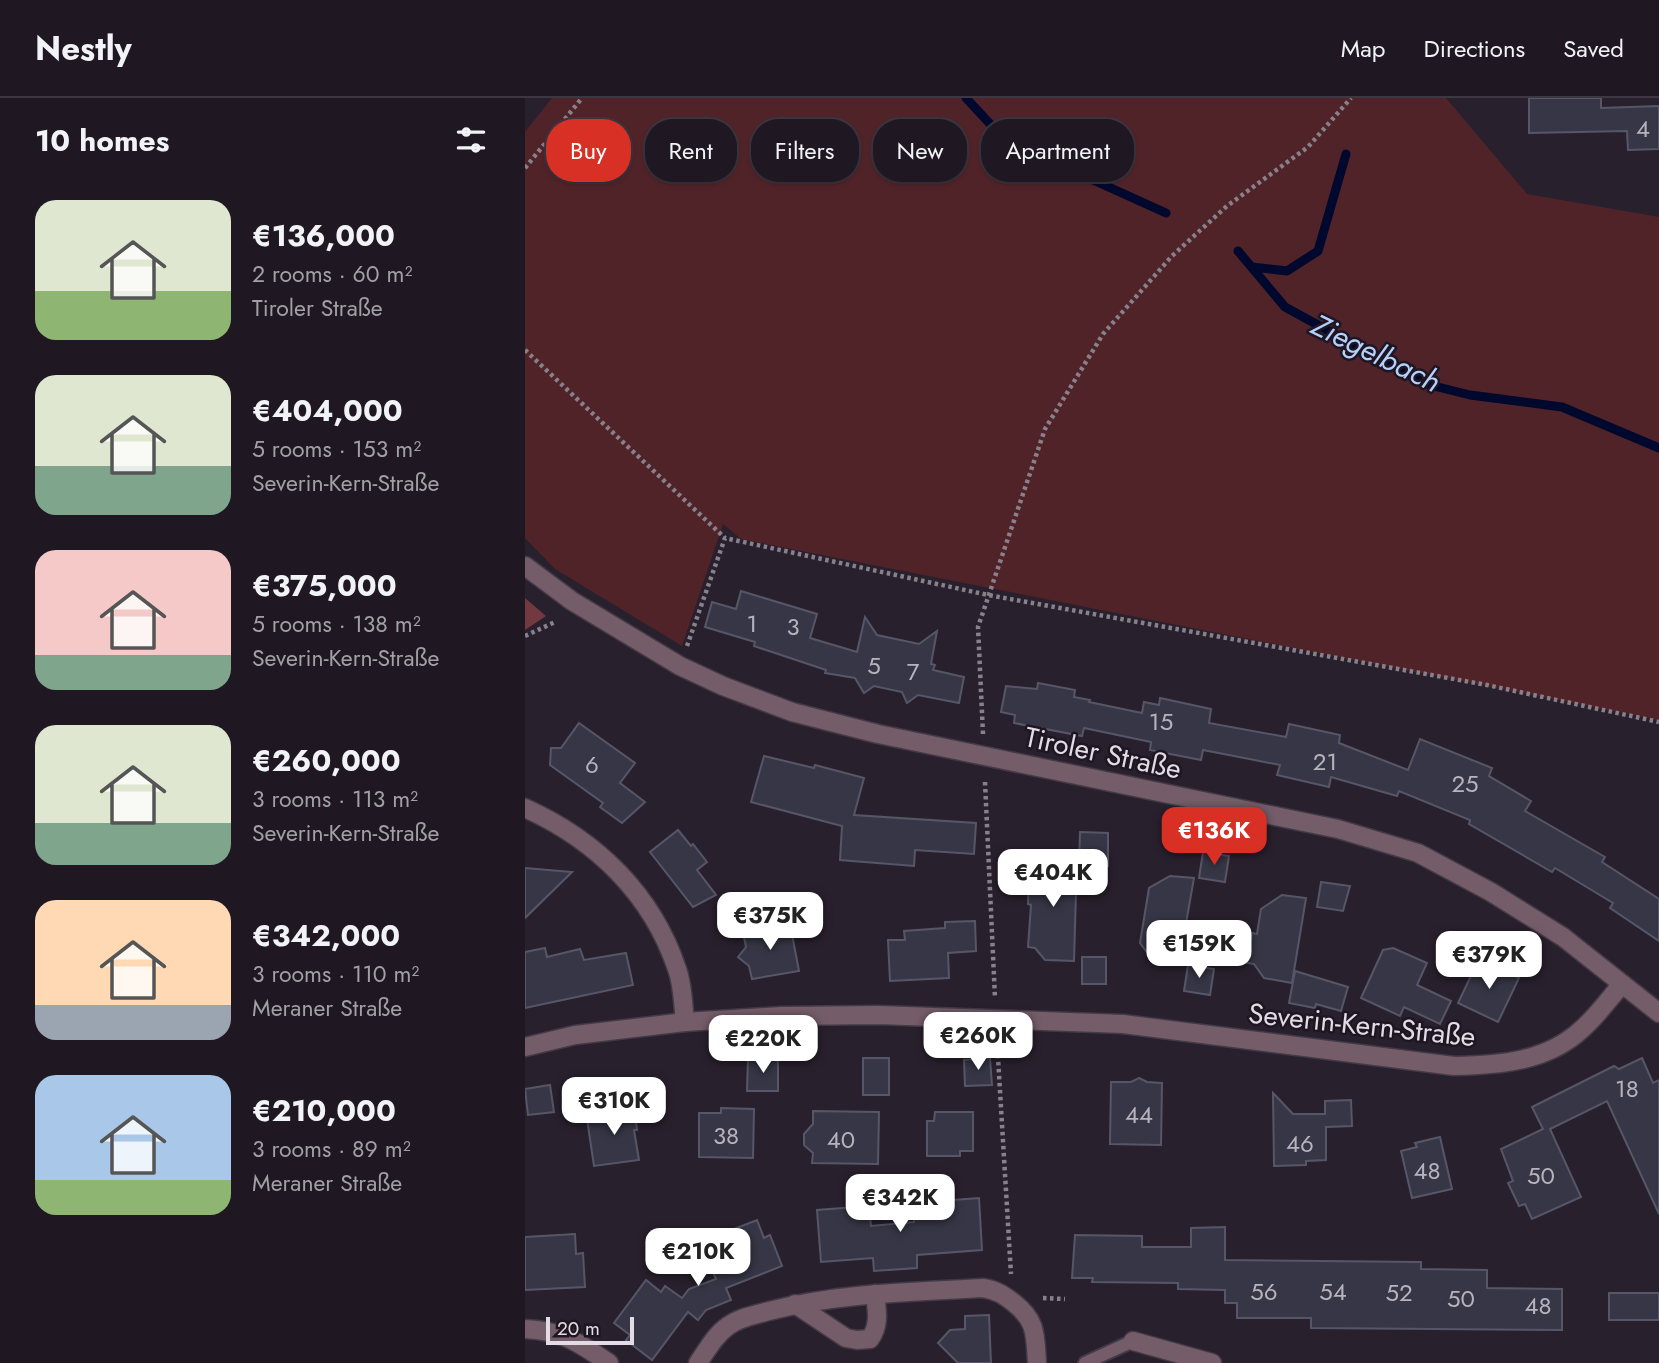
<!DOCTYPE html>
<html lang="en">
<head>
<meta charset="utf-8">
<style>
	:root { --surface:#1f1822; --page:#2c252f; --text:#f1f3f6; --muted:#a1a0a5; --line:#3c3740; --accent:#d93025 }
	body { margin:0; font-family:Jost,sans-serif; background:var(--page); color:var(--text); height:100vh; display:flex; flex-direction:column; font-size:26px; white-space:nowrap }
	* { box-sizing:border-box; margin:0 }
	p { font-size:23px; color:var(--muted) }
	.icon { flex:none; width:38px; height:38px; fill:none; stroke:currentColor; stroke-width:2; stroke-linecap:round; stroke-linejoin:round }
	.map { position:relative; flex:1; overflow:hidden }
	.sheet { display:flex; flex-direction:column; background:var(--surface); width:525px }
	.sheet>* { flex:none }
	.top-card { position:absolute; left:21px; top:21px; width:665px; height:63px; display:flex; gap:14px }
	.scale { position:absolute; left:21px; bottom:18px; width:88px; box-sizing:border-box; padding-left:7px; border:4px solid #e3dce5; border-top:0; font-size:19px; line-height:24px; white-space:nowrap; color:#e3dce5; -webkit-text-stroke:5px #1f1623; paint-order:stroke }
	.price { position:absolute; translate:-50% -60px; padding:0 16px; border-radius:14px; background:#fff; color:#222; font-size:23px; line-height:46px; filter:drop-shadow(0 2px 4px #0008) }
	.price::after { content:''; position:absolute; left:50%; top:42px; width:21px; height:16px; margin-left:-10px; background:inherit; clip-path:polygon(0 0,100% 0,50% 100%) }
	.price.selected { background:var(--accent); color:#fff }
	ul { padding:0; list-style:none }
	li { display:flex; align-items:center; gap:21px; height:175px; padding:0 35px }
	li span { display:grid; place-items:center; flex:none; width:196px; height:140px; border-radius:21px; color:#555 }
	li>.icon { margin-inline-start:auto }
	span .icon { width:84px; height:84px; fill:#fffc; stroke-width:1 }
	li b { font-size:30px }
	h2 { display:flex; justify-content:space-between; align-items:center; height:84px; padding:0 35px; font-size:30px }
	.pill { padding:0 24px; border-radius:28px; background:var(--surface); box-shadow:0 2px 5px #0004,0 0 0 2px var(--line); font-size:24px; line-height:63px }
	.pill.selected { background:var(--accent); color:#fff }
	header { display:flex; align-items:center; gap:42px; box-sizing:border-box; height:98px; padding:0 35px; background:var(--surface); border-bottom:2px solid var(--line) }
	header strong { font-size:33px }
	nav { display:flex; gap:38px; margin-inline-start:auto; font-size:24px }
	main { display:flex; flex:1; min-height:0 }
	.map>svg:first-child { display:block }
	.green { fill:#502329 }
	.forest { fill:#723940 }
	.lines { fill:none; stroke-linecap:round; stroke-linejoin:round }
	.stream { stroke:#00082e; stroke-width:9 }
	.building { fill:#373646; stroke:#575668; stroke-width:2 }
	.lane-casing { stroke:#433a47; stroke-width:16 }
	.street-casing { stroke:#433a47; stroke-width:21 }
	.path { stroke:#88808b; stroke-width:4.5; stroke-dasharray:3.5 3.5; stroke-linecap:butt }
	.lane { stroke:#745c69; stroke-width:12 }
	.street { stroke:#745c69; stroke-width:18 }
	.labels { text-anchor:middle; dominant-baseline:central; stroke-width:5; stroke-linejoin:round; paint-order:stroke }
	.number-label { font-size:24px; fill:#b8b2bd }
	.street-label { font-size:28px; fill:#e3dce5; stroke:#1f1623 }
	.water-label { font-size:30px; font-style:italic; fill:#b5d1fb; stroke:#1f1623 }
</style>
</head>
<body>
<header>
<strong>Nestly</strong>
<nav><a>Map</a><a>Directions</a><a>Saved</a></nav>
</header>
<main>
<section class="sheet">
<h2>10 homes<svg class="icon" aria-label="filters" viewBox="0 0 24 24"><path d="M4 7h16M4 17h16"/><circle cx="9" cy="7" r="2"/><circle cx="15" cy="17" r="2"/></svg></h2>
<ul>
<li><span style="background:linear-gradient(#dfe7d0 65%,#8fb573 0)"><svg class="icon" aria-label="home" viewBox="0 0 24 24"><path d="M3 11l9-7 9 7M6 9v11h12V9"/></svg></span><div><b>€136,000</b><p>2 rooms · 60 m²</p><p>Tiroler Straße</p></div></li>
<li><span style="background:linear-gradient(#dfe7d0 65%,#7fa58c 0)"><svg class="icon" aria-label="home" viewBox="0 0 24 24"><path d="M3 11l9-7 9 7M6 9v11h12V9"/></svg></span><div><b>€404,000</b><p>5 rooms · 153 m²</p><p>Severin-Kern-Straße</p></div></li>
<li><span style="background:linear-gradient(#f6c9c9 75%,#7fa58c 0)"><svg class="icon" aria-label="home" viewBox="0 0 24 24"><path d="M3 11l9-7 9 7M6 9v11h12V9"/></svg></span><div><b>€375,000</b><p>5 rooms · 138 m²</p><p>Severin-Kern-Straße</p></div></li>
<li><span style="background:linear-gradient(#dfe7d0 70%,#7fa58c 0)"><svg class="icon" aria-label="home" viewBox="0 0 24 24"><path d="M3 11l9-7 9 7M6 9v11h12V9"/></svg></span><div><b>€260,000</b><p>3 rooms · 113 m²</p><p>Severin-Kern-Straße</p></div></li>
<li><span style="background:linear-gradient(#ffd9b3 75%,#9aa5b1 0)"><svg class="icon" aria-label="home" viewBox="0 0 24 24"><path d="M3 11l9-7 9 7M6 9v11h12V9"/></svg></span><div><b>€342,000</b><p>3 rooms · 110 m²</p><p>Meraner Straße</p></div></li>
<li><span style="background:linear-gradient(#a9c7e8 75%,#8fb573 0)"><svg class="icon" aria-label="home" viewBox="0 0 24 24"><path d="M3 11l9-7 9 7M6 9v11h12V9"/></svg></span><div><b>€210,000</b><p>3 rooms · 89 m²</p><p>Meraner Straße</p></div></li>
</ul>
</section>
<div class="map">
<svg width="1134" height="1265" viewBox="0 0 1134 1265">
	<rect width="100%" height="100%" fill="#29202d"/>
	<!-- green -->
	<path class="green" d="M27 0H921L1002 96 1134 119V622L216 441 198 426 157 548 30 471 0 440V34Z"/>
	<!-- forest -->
	<path class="forest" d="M0 500 21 518 0 532Z"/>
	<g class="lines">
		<!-- stream -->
		<g class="stream">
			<path d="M441 0 480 42 641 115"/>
			<path d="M713 153 760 209 901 286 945 297 1037 309 1134 350"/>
			<path d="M727 169 762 173 793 153 821 56"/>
		</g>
	</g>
	<!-- building -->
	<g class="building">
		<path d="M1004 0H1076V10L1134 8V51L1103 52 1102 33 1004 35Z"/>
		<path d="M216 493 292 516 285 540 332 554 340 519 352 537 394 546 412 533 406 566 410 567 408 572 439 579 434 605 393 597 382 605 377 594 349 588 339 595 330 580 300 575 301 572 229 548 230 544 180 529 187 504 211 511Z"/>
		<path d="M513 585 550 592 549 599 565 602 564 604 617 615 619 604 634 607 635 600 686 611 684 625 761 639 764 626 815 637 814 645 883 672 895 641 967 670 964 678 1006 703 1000 713 1080 759 1077 764 1134 801V843L1085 810 1088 805 1030 770 1027 774 944 726 945 722 874 693 872 698 806 679 804 689 752 677 755 667 678 652 676 662 625 652 626 644 559 630 557 638 489 625 490 617 476 614 481 588 512 591Z"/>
		<path d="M54 625 110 665 95 685 120 704 97 725 75 709 78 705 25 667 26 650H36Z"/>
		<path d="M239 658 289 670 290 667 339 680 329 717 451 725 449 756 390 752 389 768 315 762 317 728 226 704Z"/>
		<path d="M153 732 166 748 168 746 182 764 172 772 191 797 168 809 125 754Z"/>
		<path d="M555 734 583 735V768L554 767Z"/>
		<path d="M678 754 704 758 700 784 674 780Z"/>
		<path d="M552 760 549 863 520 862 510 850 503 849 506 807 503 806 504 771 511 772 523 761Z"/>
		<path d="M0 770 47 774 0 820Z"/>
		<path d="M645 778 669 780 654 865 627 861 615 845 624 790Z"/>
		<path d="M796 784 825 788 818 813 792 809Z"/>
		<path d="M757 797 781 800 767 885 739 880 729 866 722 865 727 835 732 836 736 811Z"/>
		<path d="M450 823 451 853 423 855 424 880 365 883 363 842H380L379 833 420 830V824Z"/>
		<path d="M265 826 274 873 227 881 224 868 213 859 221 849 218 834Z"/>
		<path d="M20 850 22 859 55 851 59 862 101 855 108 887 0 910V854Z"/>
		<path d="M868 850 902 865 892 887 926 903 915 926 879 909 875 918 836 900 858 852Z"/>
		<rect x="557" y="859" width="24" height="27"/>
		<path d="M954 861 994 880 973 924 933 905Z"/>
		<path d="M663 867 689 871 685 897 659 893Z"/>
		<path d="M770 873 823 889 816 913 791 906 790 910 764 905Z"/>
		<path d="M223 960H253V993H222Z"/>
		<rect x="338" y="960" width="26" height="37"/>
		<path d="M465 960 467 987 440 988 439 962Z"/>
		<path d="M1117 960 1128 985 1134 982V1116L1082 1003 1025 1031 1056 1099 1007 1121 1000 1106 994 1108 983 1085 988 1083 976 1051 1018 1031 1007 1009 1089 968 1094 971Z"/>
		<path d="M614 980 622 984 637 985 636 1047 585 1046 586 984H606Z"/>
		<path d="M25 987 29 1014 3 1017 0 991Z"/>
		<path d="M748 995 768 1016H800V1003L826 1002 827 1028 801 1029V1062L781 1063V1067L749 1068Z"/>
		<path d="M109 1008 112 1032H109L114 1062 69 1068 62 1021 82 1018 81 1012Z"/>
		<path d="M196 1010 229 1011 228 1060 174 1059V1015H196Z"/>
		<path d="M288 1013 354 1014 353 1066 287 1065 288 1055 279 1047V1036L288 1026Z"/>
		<path d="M410 1014H448V1053H435V1058H402V1023H409Z"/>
		<path d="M915 1039 927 1091 887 1100 876 1053 892 1049 890 1045Z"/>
		<path d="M454 1100 457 1152 392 1157V1170L349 1173 348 1160 296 1164 292 1112 344 1108 346 1128 389 1124 388 1105Z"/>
		<path d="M232 1122 239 1140 245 1137 257 1168 201 1190 206 1202 181 1212 173 1222 163 1214 127 1262 101 1242 105 1237 89 1225 121 1182 136 1194 140 1188 157 1200 164 1191 191 1181 183 1162 190 1159 183 1141Z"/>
		<path d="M700 1129V1162L896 1164V1171L962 1172V1190L1037 1191V1232L786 1230V1220H712V1205H700V1192L653 1191V1185L567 1184 568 1180H547L550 1137 617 1138V1149H666V1130Z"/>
		<path d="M50 1136 51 1156 58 1155 60 1189 0 1192V1139Z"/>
		<rect x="1084" y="1195" width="50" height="27"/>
		<path d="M464 1217 466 1265H433L413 1245 425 1232 440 1231V1218Z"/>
	</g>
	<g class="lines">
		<defs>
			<path id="lane" d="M560 1265 608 1243"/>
			<g id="street">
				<path d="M0 468 47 503 155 568 198 588 267 614 353 636 813 731 893 755 966 794 1038 839 1134 915"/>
				<path d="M0 710C71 742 127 796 152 871 158 887 158 907 160 924"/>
				<path d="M0 949 50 937 160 924 256 918 354 917 598 926 929 968C974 967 1022 964 1057 931 1072 918 1084 901 1097 886"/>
				<path d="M270 1206 321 1240 332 1242 345 1241C355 1227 352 1213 350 1196"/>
				<path d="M0 1231C39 1233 52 1244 84 1265"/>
				<path d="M608 1243 687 1265"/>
				<path d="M173 1265C182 1252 190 1237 203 1228 215 1219 230 1217 244 1213 314 1195 387 1194 458 1190 471 1192 479 1197 489 1205 512 1223 510 1237 512 1265"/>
			</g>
		</defs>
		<!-- lane casing -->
		<use href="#lane" class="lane-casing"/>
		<!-- street casing -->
		<use href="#street" class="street-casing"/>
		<!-- path -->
		<g class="path">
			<path d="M0 70 57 0"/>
			<path d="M0 252 200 440"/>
			<path d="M0 538 30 524"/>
			<path d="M162 548 200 440 463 497 962 587 1134 624"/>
			<path d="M458 636 453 529 520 331 578 236 647 158 702 108 783 49 826 0"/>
			<path d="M460 684 470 900"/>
			<path d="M472 943 486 1176"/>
			<path d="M518 1200 540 1201"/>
		</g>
		<!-- lane -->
		<use href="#lane" class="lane"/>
		<!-- street -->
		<use href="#street" class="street"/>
	</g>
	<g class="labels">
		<!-- number labels -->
		<g class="number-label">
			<text x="1118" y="30">4</text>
			<text x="227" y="525">1</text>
			<text x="268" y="528">3</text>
			<text x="349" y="567">5</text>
			<text x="388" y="573">7</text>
			<text x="636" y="623">15</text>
			<text x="800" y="663">21</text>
			<text x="67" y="666">6</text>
			<text x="940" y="685">25</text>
			<text x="1102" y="990">18</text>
			<text x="614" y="1016">44</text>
			<text x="201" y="1037">38</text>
			<text x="316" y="1041">40</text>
			<text x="775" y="1045">46</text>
			<text x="902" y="1072">48</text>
			<text x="1016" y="1077">50</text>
			<text x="739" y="1193">56</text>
			<text x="808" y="1193">54</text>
			<text x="874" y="1194">52</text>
			<text x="936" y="1200">50</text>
			<text x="1013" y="1207">48</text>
		</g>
		<!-- street labels -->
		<g class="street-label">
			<text transform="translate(578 655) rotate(12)">Tiroler Straße</text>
			<text transform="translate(837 927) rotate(6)">Severin-Kern-Straße</text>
		</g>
		<!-- water labels -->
		<g class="water-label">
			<text transform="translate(851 255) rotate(26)">Ziegelbach</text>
		</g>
	</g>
</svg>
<div class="scale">20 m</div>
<b class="price selected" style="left:689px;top:769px">€136K</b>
<b class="price" style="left:528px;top:811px">€404K</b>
<b class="price" style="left:245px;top:854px">€375K</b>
<b class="price" style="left:674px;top:882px">€159K</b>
<b class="price" style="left:964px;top:893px">€379K</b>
<b class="price" style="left:453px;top:974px">€260K</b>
<b class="price" style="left:238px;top:977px">€220K</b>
<b class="price" style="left:89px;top:1039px">€310K</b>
<b class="price" style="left:375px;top:1136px">€342K</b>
<b class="price" style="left:173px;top:1190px">€210K</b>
<div class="top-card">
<a class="pill selected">Buy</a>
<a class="pill">Rent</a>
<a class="pill">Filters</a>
<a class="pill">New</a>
<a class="pill">Apartment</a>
</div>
</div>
</main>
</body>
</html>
